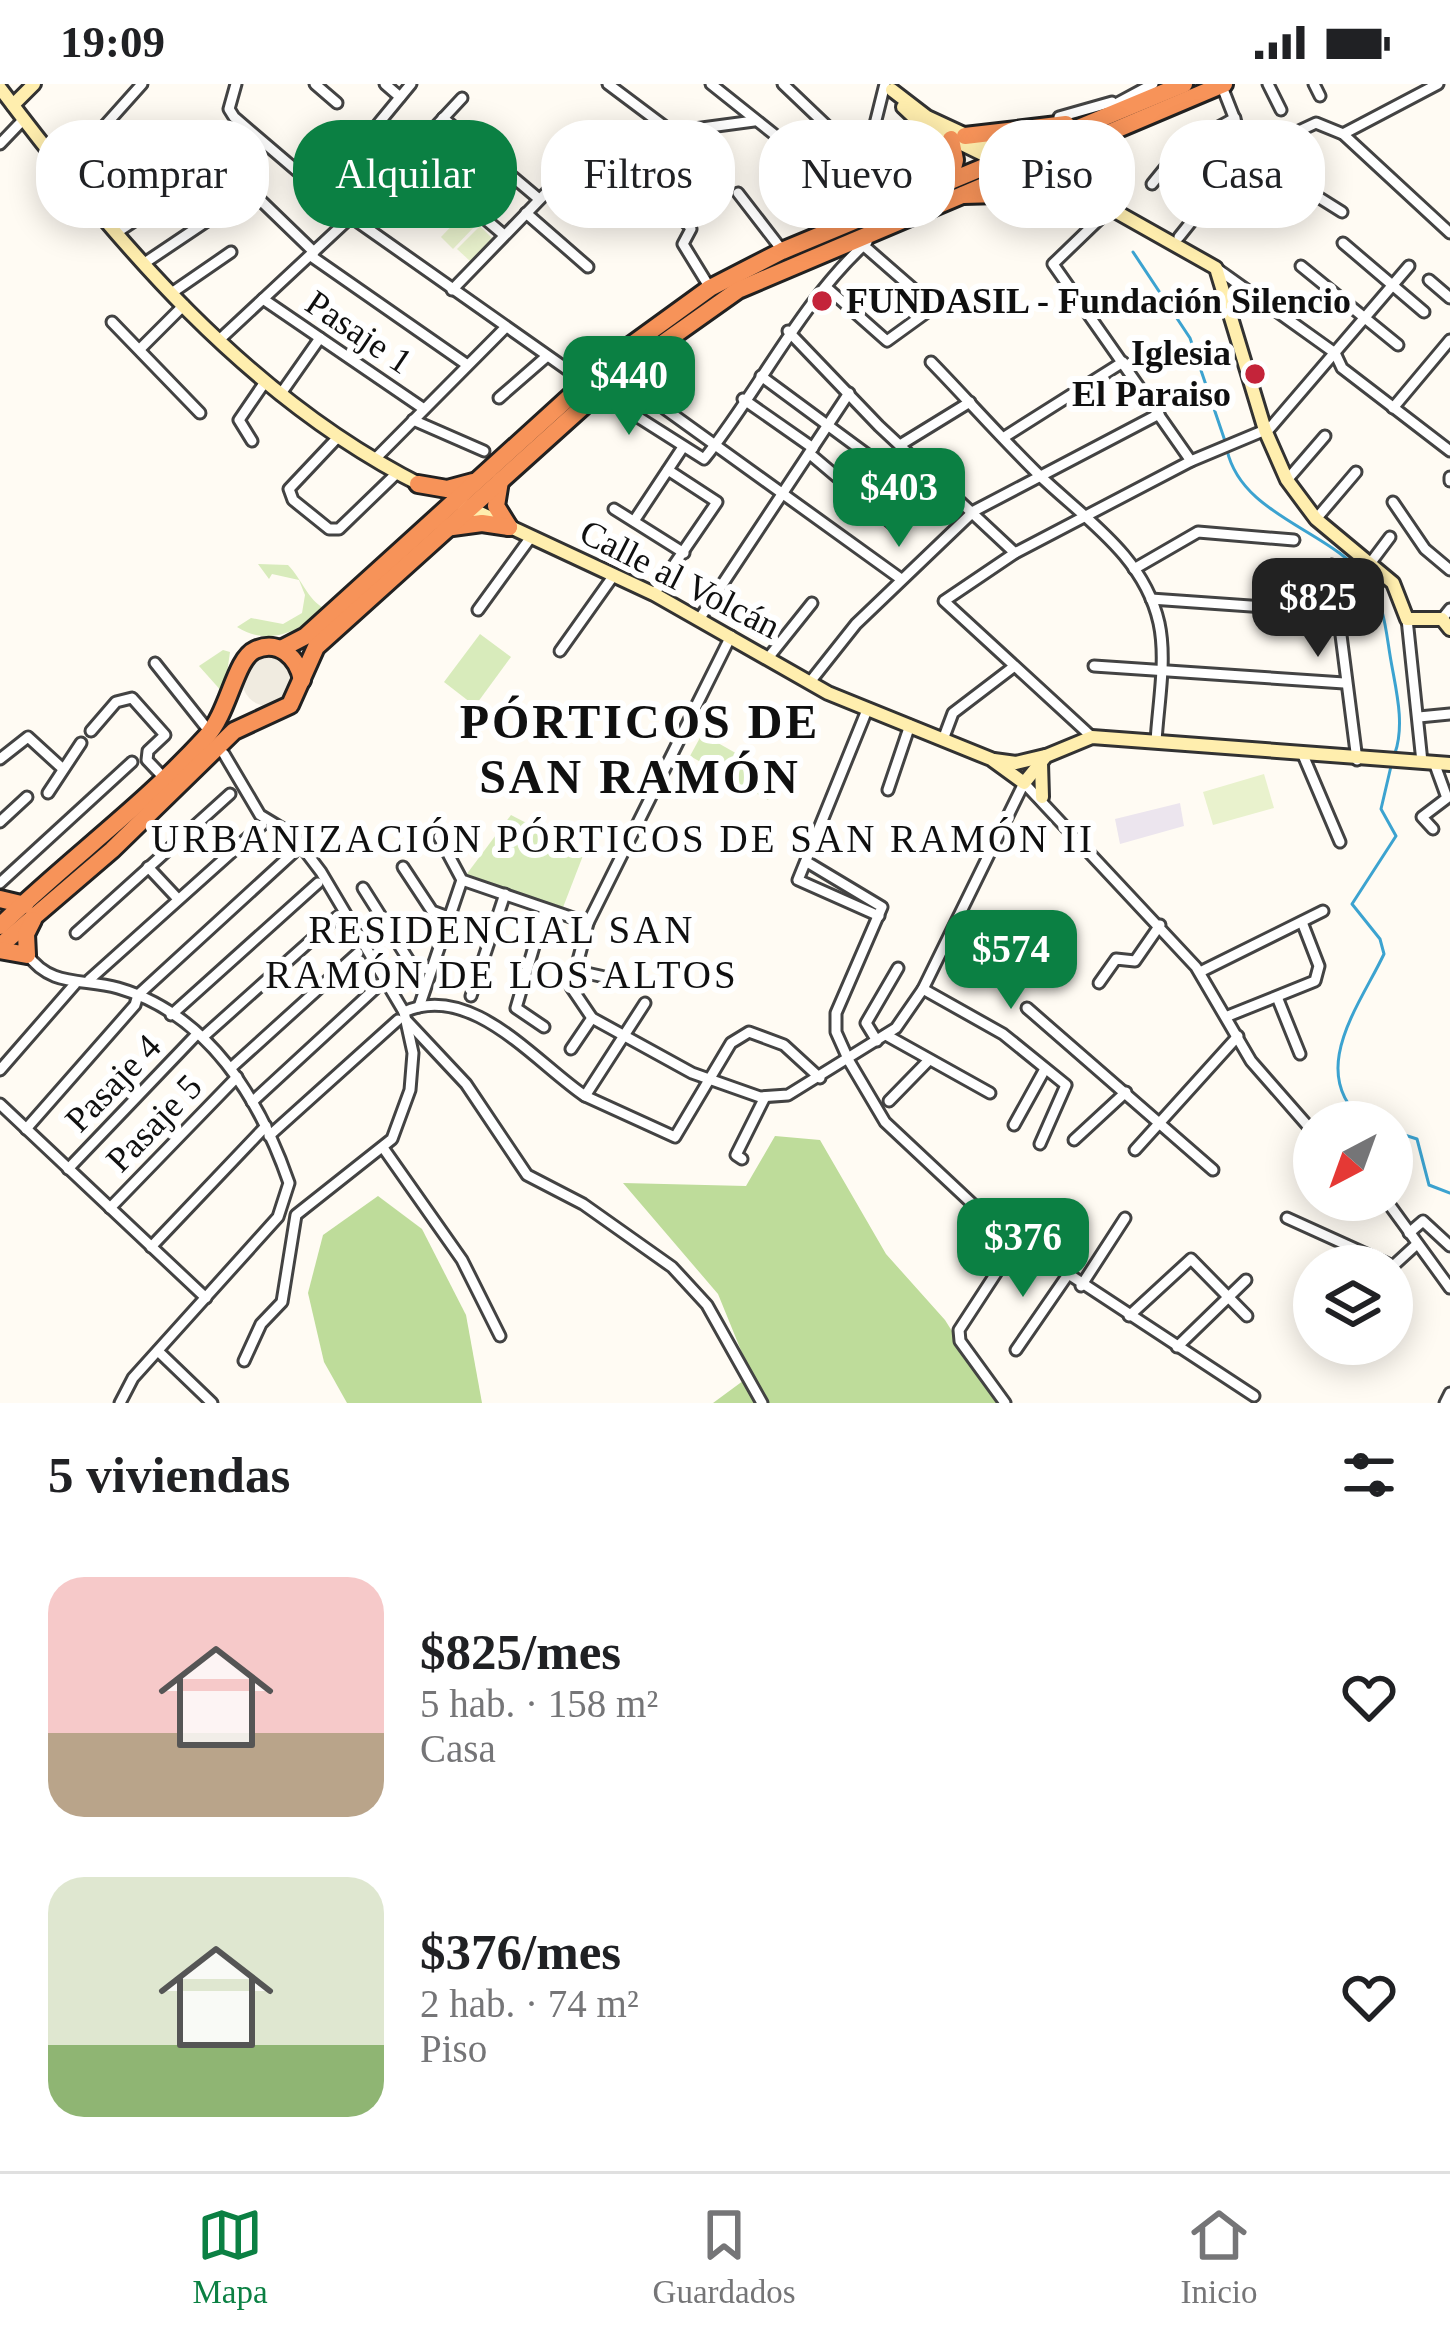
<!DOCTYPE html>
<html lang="es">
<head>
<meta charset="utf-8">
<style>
	:root { --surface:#fff; --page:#f2f2f2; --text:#202124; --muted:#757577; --line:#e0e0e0; --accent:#0b8043 }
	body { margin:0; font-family:"Times New Roman",serif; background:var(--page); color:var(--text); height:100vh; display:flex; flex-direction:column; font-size:45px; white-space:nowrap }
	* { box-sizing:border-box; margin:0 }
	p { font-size:39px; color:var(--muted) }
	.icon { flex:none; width:66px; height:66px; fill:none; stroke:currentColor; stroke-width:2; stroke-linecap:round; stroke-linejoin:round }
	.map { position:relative; height:1319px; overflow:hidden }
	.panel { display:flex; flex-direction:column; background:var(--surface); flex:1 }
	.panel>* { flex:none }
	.hud { position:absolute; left:36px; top:36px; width:1380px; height:108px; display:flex; gap:24px }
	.needle { width:78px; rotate:221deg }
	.fabs { position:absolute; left:1293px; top:1017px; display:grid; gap:24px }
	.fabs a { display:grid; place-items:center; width:120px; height:120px; border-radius:50%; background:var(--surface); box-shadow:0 6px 30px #0003; font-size:60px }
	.price { position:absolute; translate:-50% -102px; padding:0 27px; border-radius:24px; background:var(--accent); color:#fff; font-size:39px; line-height:78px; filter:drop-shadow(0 3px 6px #0008) }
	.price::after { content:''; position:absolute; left:50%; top:72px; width:36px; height:27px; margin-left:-18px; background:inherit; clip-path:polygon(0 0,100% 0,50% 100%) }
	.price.active { background:#222; color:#fff }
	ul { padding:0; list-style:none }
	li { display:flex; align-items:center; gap:36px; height:300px; padding:0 48px }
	li span { display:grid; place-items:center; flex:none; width:336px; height:240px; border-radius:36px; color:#555 }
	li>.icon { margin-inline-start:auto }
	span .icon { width:144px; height:144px; fill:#fffc; stroke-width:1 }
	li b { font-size:51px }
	h2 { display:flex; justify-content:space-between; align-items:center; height:144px; padding:0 48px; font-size:51px }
	.tag { padding:0 42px; border-radius:48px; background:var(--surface); box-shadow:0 6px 30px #0003; font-size:42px; line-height:108px }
	.tag.active { background:var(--accent); color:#fff }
	.status { display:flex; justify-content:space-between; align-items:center; height:84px; padding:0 60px; background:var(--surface); direction:ltr }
	.status svg { height:33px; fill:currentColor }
	.dock { display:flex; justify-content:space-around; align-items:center; height:168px; border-top:3px solid var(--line); background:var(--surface); font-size:33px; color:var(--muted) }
	.dock a { display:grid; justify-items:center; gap:6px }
	.dock .active { color:var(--accent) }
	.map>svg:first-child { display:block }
	.industrial { fill:#ece5ee }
	.green { fill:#d8ebbb }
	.forest { fill:#bedc9a }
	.pitch { fill:#e9f2cd }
	.plaza { fill:#f0ebe0 }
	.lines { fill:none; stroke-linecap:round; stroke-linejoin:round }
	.stream { stroke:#3ca3d0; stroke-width:3 }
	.street-casing { stroke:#434343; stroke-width:15 }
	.secondary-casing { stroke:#323232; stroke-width:18 }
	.highway-casing { stroke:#212121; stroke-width:22 }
	.street { stroke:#fff; stroke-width:9 }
	.secondary { stroke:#ffeeae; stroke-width:12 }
	.highway { stroke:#f79359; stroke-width:16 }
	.poi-dot { fill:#c4243a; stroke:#fff; stroke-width:4.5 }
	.labels { text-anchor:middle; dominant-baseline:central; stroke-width:12; stroke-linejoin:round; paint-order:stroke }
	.poi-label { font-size:36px; font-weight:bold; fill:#101010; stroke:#fff; text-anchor:start }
	.street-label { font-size:36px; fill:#101010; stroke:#fff }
	.neighbourhood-label { font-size:39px; letter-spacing:3px; fill:#101010; stroke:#fff }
	.district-label { font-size:48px; font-weight:bold; letter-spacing:3px; fill:#101010; stroke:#fff }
</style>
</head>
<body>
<div class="status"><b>19:09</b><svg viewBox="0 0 49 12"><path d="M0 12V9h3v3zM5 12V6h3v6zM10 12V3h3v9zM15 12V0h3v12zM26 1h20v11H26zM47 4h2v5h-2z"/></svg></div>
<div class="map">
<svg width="1450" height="1319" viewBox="0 0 1450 1319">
	<rect width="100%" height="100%" fill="#fffbf3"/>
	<!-- industrial -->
	<path class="industrial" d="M1180 719 1184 742 1120 760 1115 735Z"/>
	<!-- green -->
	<g class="green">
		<path d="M258 480 288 481C302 495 307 515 325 525 300 547 269 563 237 543L251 534 283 540 302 529 305 511 299 496 272 490 269 495Z"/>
		<path d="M480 550 511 573 475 622 444 598Z"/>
		<path d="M223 566 230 568 224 610 199 582Z"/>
		<path d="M702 650 780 694 768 716 690 672Z"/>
		<path d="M511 731 584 769 562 826 466 791Z"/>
	</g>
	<!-- forest -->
	<g class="forest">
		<path d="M775 1052 820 1056 886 1170 945 1236 997 1319H713L751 1291 718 1210 623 1099 746 1102Z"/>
		<path d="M378 1112 422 1145 466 1231 482 1319H347L324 1278 308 1209 323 1151Z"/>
	</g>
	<!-- pitch -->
	<g class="pitch">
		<path d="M463 130 475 142 453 165 441 153Z"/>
		<path d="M480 142 492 154 470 177 457 165Z"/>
		<path d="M1264 690 1274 724 1213 741 1203 708Z"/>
	</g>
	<!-- plaza -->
	<circle class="plaza" cx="268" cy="596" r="26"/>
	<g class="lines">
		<!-- stream -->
		<g class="stream">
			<path d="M1133 168 1190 254 1225 357"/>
			<path d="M1227 366C1242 433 1332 446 1368 497 1385 521 1386 549 1391 577 1396 606 1405 640 1395 669"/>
			<path d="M1365 1038C1305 989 1360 921 1384 870L1380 855 1352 820 1396 752 1381 725 1392 678"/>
			<path d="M1392 1047 1417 1055 1429 1101 1450 1109"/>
		</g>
		<defs>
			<g id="street">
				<path d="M236 0 229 25 234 33 351 133 585 298"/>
				<path d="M315 0 337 19"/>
				<path d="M385 0 400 13"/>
				<path d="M608 0 672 48 754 37"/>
				<path d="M711 0 775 51 856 134"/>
				<path d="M783 0 870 83"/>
				<path d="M1221 0 1248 69 1342 128"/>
				<path d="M1268 0 1281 26"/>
				<path d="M1314 0 1320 12"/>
				<path d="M1112 22 1153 0"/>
				<path d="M1059 33 1112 18"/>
				<path d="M443 34 539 115"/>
				<path d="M1343 50 1438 0"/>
				<path d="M0 60 23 36"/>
				<path d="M592 61C610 78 686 134 691 145L683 160 710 204"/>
				<path d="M410 71 504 151"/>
				<path d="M225 82 314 168"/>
				<path d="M66 85 142 0"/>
				<path d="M1152 100 1182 63 1235 34"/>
				<path d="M322 108 411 0"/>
				<path d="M738 109 782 166"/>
				<path d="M1111 124 1053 180 1191 377"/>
				<path d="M526 129 588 183"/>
				<path d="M870 129 874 44 885 0"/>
				<path d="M119 147 178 108"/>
				<path d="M1179 153 1243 73 1316 39 1343 50 1450 149"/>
				<path d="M1343 159 1424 228"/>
				<path d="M311 172 466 280"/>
				<path d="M146 178 210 135"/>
				<path d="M1301 182 1398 261"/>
				<path d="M1216 184 1335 269 1342 284 1450 367"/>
				<path d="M1429 196 1450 214"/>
				<path d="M826 203 887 257 934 223 863 161"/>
				<path d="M452 206 607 46"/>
				<path d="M173 208 231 168"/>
				<path d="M263 215 424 325"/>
				<path d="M112 238 200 329"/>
				<path d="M788 247 879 342 1015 469"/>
				<path d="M218 257 351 133 462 14"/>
				<path d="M141 264 184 221"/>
				<path d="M931 278C967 315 1002 355 1039 391 1085 435 1144 472 1159 539 1167 576 1158 620 1156 658"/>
				<path d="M618 291 901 495"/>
				<path d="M761 292 910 402"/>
				<path d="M600 309 704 375C761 304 799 220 867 158"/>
				<path d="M280 311 320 254"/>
				<path d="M499 314 546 273"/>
				<path d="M743 315 813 364"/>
				<path d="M1393 324 1450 256"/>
				<path d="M413 336 484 367"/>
				<path d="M339 352 289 405 293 416 329 445H339L397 389"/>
				<path d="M1006 352 1123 278"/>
				<path d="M252 357 239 336 265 298"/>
				<path d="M900 361 970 318"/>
				<path d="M810 370 895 442"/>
				<path d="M374 376 504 245"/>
				<path d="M1450 393V397"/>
				<path d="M1287 396 1325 352"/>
				<path d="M1393 418 1425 465 1450 486"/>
				<path d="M614 425 684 469"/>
				<path d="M1316 435 1356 388"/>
				<path d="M634 437 683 363"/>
				<path d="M1372 477 1390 453"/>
				<path d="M1332 481 1357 676"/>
				<path d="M1134 485 1198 448 1294 456"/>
				<path d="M654 510 717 418 668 386"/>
				<path d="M1151 515 1335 528"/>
				<path d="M478 526 531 453"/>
				<path d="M700 534 849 309"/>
				<path d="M1407 535 1422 678"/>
				<path d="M1442 535 1450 525"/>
				<path d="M731 552 588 839 571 903 592 934 692 989 760 1013 788 1011 896 944 923 905 1024 699 1196 883 1251 977 1314 1049"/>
				<path d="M560 567 614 491"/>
				<path d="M768 574 812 519"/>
				<path d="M155 579 205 642"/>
				<path d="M1094 582 1344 599"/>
				<path d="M810 598 856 540 974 427 1159 330"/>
				<path d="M867 626 798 796 879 832"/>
				<path d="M1419 633 1450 630"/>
				<path d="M91 647 116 618 132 614 165 651 148 667 147 676 165 695"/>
				<path d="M944 653 953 629 1012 584"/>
				<path d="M1092 653 944 517 1015 469 1191 377 1270 344 1409 182"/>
				<path d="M224 670 260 731 293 751 321 788 404 928 413 969 410 1006 392 1055 296 1131 282 1218 261 1240 244 1277"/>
				<path d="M1303 671 1340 758"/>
				<path d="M0 675 28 653 63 685"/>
				<path d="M888 706 910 641"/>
				<path d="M48 709 81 659"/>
				<path d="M0 738 27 713"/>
				<path d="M1433 745 1422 733 1447 714 1435 681"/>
				<path d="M439 753 462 796 588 839"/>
				<path d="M807 778 882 823 836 929V948L849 977 885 1038 997 1143 1254 1312"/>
				<path d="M148 783 178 815"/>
				<path d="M403 783 432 827 448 833"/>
				<path d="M0 799 132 678"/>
				<path d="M363 804 413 883 431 885"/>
				<path d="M76 849 230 710"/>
				<path d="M27 870C51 904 83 894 118 904 208 930 260 1015 289 1099L278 1133 133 1294 120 1319"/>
				<path d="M573 886 609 894"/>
				<path d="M1200 888 1323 827"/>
				<path d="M89 896 262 741"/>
				<path d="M1099 899 1116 875 1135 877 1160 841"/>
				<path d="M923 905 1003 950 1066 1001 1040 1060"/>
				<path d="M471 912 505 810"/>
				<path d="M1277 913 1300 970"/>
				<path d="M419 923 462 796"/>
				<path d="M1027 924 1213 1086"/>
				<path d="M404 928C471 897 536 979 585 1012L645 919"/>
				<path d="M171 931 318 799"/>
				<path d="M1228 932 1315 897 1319 882 1302 838"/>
				<path d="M407 937 466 1000 527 1091 583 1120 672 1183 707 1221 762 1319"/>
				<path d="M544 943 516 924 545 825"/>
				<path d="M886 951 990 1009"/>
				<path d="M203 953 337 833"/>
				<path d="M877 957 866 939 898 884"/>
				<path d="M571 965 592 934"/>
				<path d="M232 983 358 869"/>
				<path d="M0 986 75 900"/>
				<path d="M585 1012 675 1053 731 959 749 948 784 961 820 994"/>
				<path d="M889 1017 929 976"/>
				<path d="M252 1018 379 901"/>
				<path d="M0 1020 206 1214"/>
				<path d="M1014 1041 1045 985"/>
				<path d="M26 1045 135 921 138 911 293 769"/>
				<path d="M269 1052 398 936"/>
				<path d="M1074 1056 1126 1008"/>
				<path d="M384 1065 462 1176 500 1252"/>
				<path d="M1135 1066 1238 952"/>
				<path d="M742 1075 736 1071 765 1013"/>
				<path d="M68 1085 197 950"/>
				<path d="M1386 1116 1450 1204"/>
				<path d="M110 1124 237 993"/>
				<path d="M1287 1134 1393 1182 1417 1160"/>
				<path d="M1409 1149 1423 1137 1450 1162"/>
				<path d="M151 1163 266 1042"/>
				<path d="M1081 1202 1125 1134"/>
				<path d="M1129 1232 1191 1175 1247 1232"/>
				<path d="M1177 1263 1246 1196"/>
				<path d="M1016 1266 1067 1192"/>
				<path d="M158 1267 212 1319"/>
				<path d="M1005 1319 960 1257 959 1246 1017 1157"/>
				<path d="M1445 1319 1450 1309"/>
			</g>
			<g id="secondary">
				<path d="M0 4C115 157 248 315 423 402"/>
				<path d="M892 6 927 33 1011 72"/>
				<path d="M13 21 34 0"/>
				<path d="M903 23 921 40 999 78"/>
				<path d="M1030 80 1095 110 1099 118 1216 184 1265 346 1287 396 1316 435 1393 499 1407 535H1442L1450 545"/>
				<path d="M1017 86 1099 118"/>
				<path d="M463 421 654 510 828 609 991 675 1024 699 1046 672 1092 653 1450 680"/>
				<path d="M994 676 1016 679 1045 672"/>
				<path d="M1041 679 1042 713"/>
			</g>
			<g id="highway">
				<path d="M965 52 1066 40"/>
				<path d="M1088 61 1071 83 1095 110"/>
				<path d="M950 96 955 76 951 55"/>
				<path d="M963 111 1069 108"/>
				<path d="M500 397 496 422 509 443"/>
				<path d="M418 400 447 405 473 398"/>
				<path d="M445 444 482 439 509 443"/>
				<path d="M281 565 306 552 608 278 710 204 782 167 1184 0"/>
				<path d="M0 815 25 821"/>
				<path d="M0 842C67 777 143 722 206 653 229 628 235 575 255 566 279 555 298 574 302 596"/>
				<path d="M0 862 112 766 234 647 290 621 316 563 618 291 738 206 1224 0"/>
				<path d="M0 866 27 871 26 850 33 836"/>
			</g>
		</defs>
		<!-- street casing -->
		<use href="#street" class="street-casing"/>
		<!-- secondary casing -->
		<use href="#secondary" class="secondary-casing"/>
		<!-- highway casing -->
		<use href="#highway" class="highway-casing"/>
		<!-- street -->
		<use href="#street" class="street"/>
		<!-- secondary -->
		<use href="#secondary" class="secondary"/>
		<!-- highway -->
		<use href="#highway" class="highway"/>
	</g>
	<!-- markers -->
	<g class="poi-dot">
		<circle cx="822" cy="217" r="12"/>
		<circle cx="1255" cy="290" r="12"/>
	</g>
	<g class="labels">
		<!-- poi labels -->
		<g class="poi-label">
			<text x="846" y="217">FUNDASIL - Fundación Silencio</text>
			<text x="1231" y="269" text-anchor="end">Iglesia<tspan x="1231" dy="41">El Paraiso</tspan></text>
		</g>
		<!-- street labels -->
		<g class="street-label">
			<text transform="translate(359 248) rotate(34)">Pasaje 1</text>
			<text transform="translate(680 495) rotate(27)">Calle al Volcán</text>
			<text transform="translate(113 999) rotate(-46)">Pasaje 4</text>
			<text transform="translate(154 1039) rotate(-46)">Pasaje 5</text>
		</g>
		<!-- neighbourhood labels -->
		<g class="neighbourhood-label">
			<text x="623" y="754">URBANIZACIÓN PÓRTICOS DE SAN RAMÓN II</text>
			<text x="502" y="845">RESIDENCIAL SAN<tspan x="502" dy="45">RAMÓN DE LOS ALTOS</tspan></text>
		</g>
		<!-- district labels -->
		<g class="district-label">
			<text x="640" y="637">PÓRTICOS DE<tspan x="640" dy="55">SAN RAMÓN</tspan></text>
		</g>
	</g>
</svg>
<div class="fabs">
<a><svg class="needle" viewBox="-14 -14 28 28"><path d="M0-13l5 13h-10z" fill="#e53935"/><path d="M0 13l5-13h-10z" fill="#757577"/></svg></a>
<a><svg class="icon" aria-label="layers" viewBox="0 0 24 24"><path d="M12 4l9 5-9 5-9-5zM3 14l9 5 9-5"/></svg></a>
</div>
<b class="price" style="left:629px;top:354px">$440</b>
<b class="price" style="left:899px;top:466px">$403</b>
<b class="price active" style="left:1318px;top:576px">$825</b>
<b class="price" style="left:1011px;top:928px">$574</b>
<b class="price" style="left:1023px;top:1216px">$376</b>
<div class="hud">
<a class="tag">Comprar</a>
<a class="tag active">Alquilar</a>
<a class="tag">Filtros</a>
<a class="tag">Nuevo</a>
<a class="tag">Piso</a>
<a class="tag">Casa</a>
</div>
</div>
<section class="panel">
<h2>5 viviendas<svg class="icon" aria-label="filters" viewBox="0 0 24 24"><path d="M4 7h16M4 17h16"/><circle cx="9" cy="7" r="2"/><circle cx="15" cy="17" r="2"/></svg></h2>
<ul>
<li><span style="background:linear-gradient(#f6c9c9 65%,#b9a48a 0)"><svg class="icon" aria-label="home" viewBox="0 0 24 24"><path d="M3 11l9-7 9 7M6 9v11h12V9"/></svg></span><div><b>$825/mes</b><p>5 hab. · 158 m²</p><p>Casa</p></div><svg class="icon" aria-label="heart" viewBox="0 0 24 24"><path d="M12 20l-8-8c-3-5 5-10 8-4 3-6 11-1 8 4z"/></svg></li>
<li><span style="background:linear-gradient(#dfe7d0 70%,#8fb573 0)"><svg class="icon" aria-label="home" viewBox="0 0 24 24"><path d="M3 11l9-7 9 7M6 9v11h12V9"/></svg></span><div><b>$376/mes</b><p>2 hab. · 74 m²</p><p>Piso</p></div><svg class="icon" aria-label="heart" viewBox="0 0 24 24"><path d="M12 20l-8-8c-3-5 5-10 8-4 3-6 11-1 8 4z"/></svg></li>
</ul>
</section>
<nav class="dock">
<a class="active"><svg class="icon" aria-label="map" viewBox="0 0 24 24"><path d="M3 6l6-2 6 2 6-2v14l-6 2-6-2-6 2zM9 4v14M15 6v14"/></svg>Mapa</a>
<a><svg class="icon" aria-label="saved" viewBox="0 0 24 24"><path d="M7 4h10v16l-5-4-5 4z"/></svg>Guardados</a>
<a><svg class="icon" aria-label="home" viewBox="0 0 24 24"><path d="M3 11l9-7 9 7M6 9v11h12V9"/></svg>Inicio</a>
</nav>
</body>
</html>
